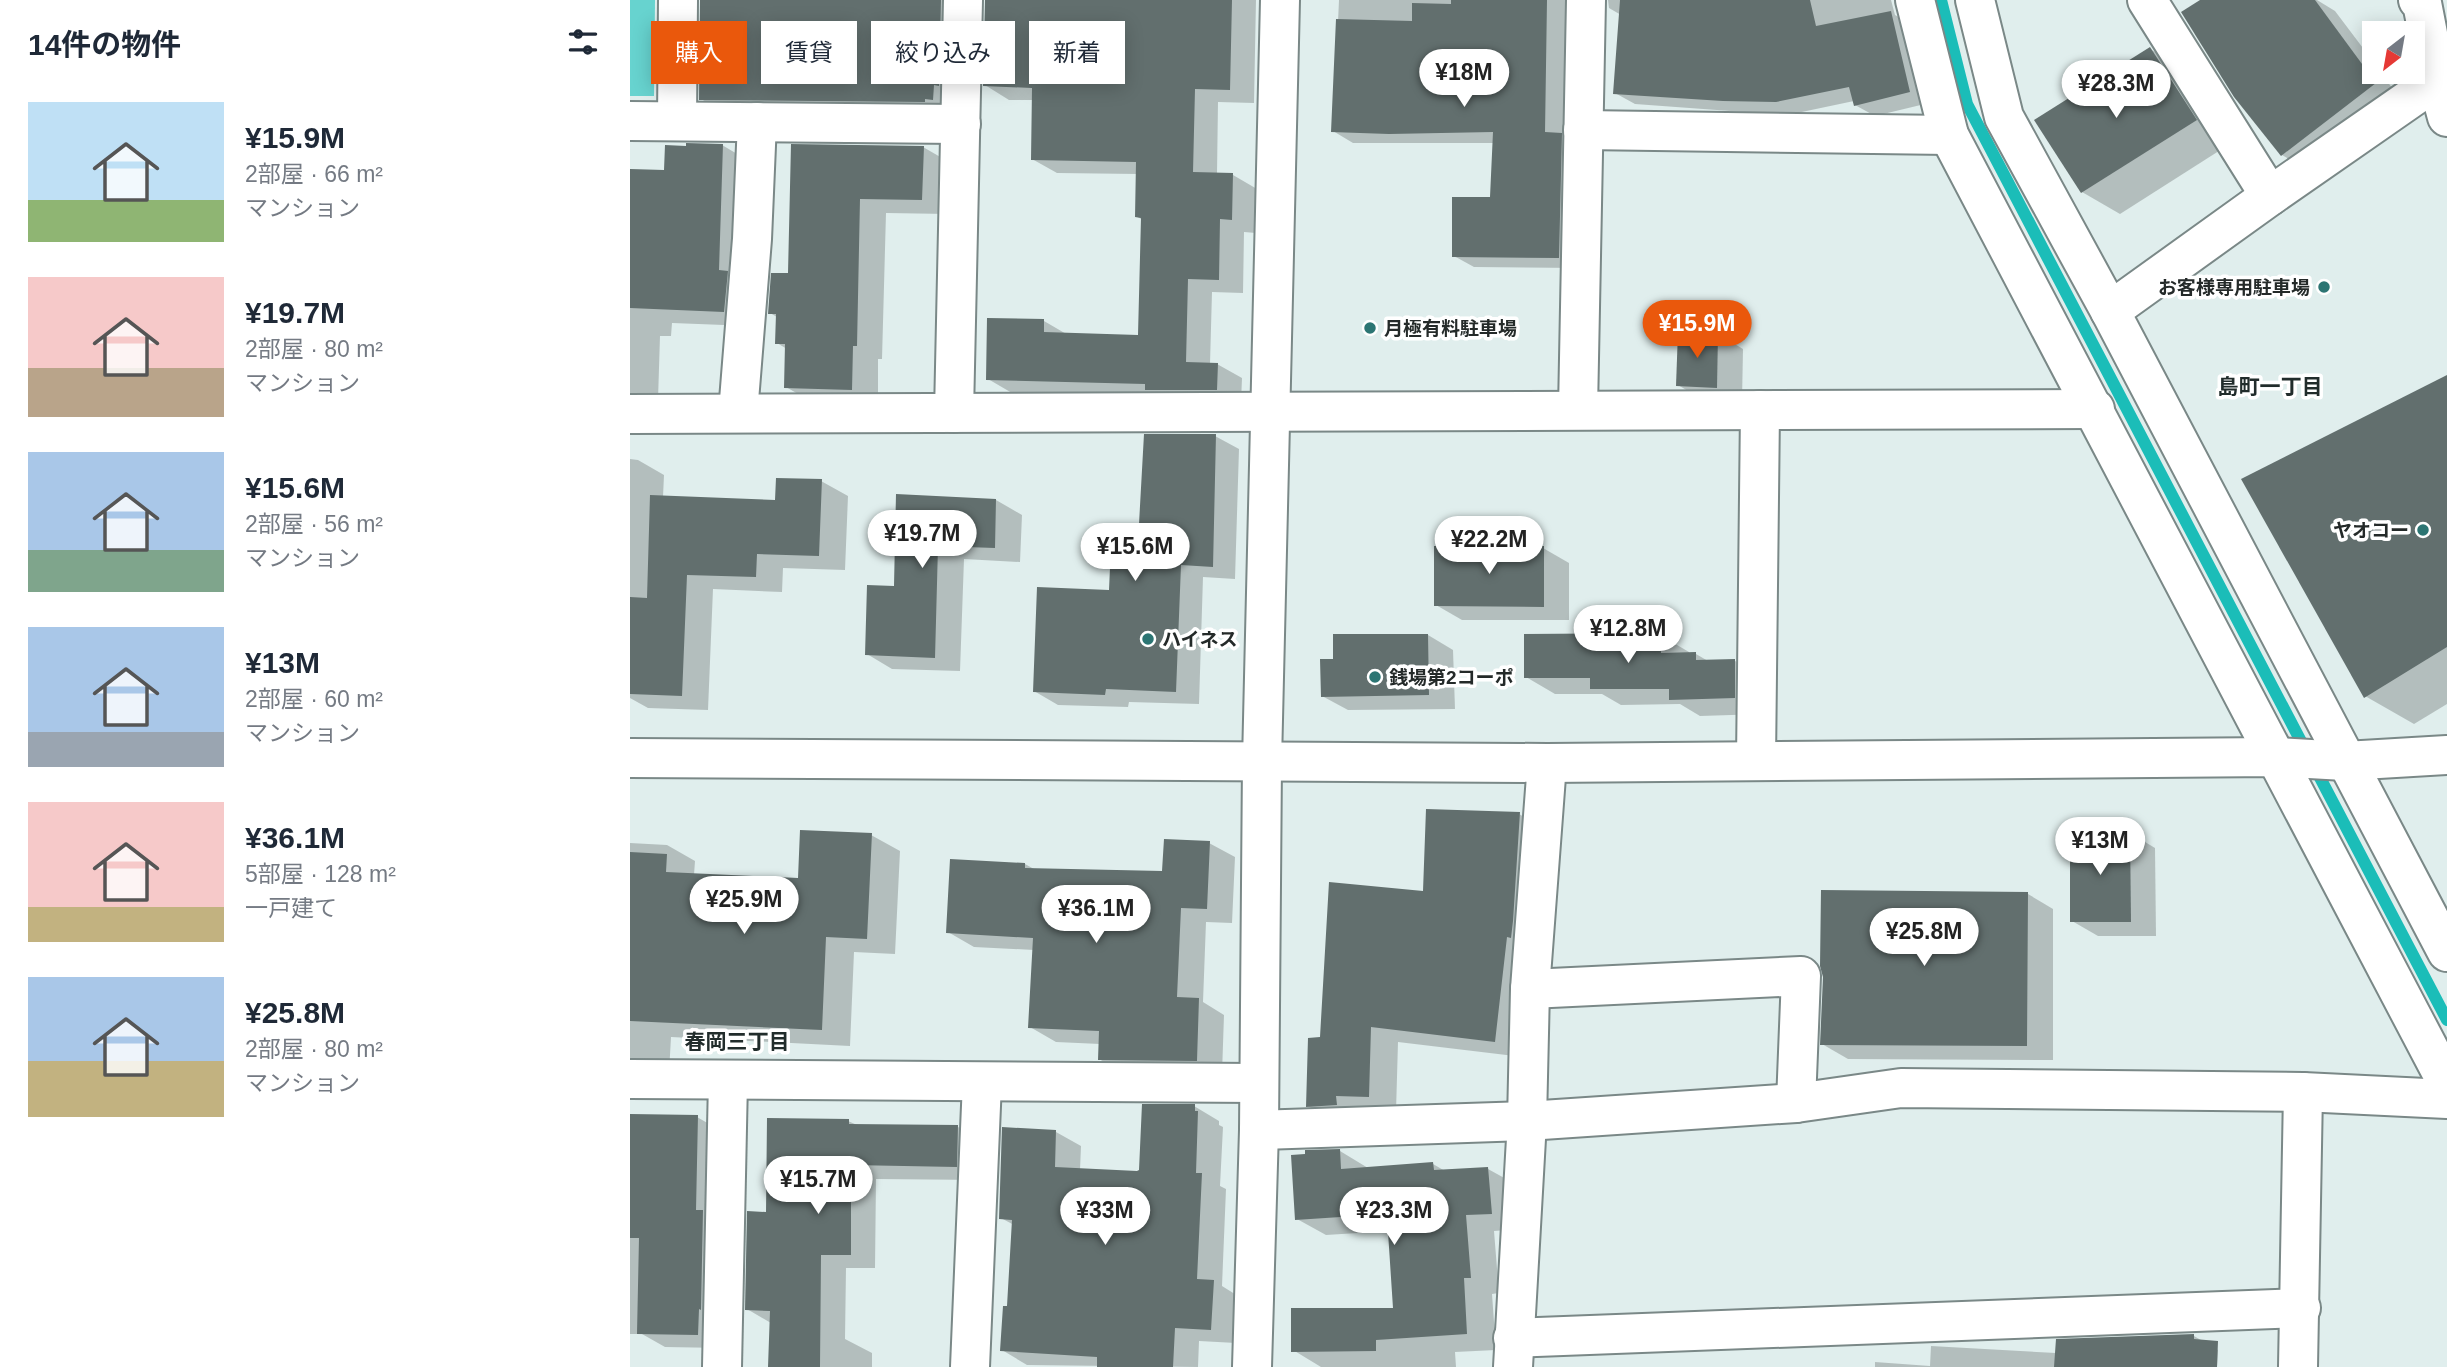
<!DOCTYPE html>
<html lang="ja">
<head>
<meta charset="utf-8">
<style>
	:root { --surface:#fff; --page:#f2f2f3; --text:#1f2937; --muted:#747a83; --accent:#ea580c }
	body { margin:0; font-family:Arial,"Noto Sans JP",sans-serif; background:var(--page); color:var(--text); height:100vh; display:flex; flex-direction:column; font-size:26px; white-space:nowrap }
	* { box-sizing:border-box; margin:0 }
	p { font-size:23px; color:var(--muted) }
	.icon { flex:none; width:38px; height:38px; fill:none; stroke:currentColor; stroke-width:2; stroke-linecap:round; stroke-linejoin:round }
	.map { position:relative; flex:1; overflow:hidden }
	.sheet { display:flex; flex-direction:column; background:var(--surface); width:630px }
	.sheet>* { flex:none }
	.banner { position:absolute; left:21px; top:21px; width:665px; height:63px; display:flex; gap:14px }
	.needle { width:46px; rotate:211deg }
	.fabs { position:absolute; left:1732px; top:21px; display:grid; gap:14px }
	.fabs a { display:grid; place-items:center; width:63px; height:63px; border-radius:0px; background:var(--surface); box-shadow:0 4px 18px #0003; font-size:35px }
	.price { position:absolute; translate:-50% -60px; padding:0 16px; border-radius:24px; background:#fff; color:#222; font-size:23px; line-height:46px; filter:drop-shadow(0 2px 4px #0008) }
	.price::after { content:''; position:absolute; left:50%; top:42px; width:21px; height:16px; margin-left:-10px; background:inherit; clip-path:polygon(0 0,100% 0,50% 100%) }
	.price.on { background:var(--accent); color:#fff }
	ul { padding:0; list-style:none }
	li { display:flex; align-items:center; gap:21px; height:175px; padding:0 28px }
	li span { display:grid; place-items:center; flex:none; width:196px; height:140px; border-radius:0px; color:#555 }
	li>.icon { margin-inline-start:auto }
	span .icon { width:84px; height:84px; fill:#fffc; stroke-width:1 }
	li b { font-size:30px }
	h2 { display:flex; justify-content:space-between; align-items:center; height:84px; padding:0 28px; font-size:30px }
	.tag { padding:0 24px; border-radius:0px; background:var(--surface); box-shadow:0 4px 18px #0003; font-size:24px; line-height:63px }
	.tag.on { background:var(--accent); color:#fff }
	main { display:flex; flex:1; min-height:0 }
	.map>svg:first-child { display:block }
	.green { fill:#67d3cf }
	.shadow { fill:#0003 }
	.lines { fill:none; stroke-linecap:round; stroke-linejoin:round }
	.stream { stroke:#1bbdb8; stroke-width:12 }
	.building { fill:#626f6e }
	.minor-casing { stroke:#7a8887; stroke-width:42 }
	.minor { stroke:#fff; stroke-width:38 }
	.poi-dot { fill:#2c7573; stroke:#fff; stroke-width:2.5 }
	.labels { text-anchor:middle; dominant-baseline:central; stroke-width:7; stroke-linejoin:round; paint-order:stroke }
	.poi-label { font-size:19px; font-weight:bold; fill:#242a29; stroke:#fff; text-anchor:start }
	.neighbourhood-label { font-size:21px; font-weight:bold; fill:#212c2b; stroke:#fff }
</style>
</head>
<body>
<main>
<section class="sheet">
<h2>14件の物件<svg class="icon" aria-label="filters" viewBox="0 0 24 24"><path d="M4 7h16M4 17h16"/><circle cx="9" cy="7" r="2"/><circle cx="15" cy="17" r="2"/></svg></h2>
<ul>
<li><span style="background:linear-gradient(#bfe0f5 70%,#8fb573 0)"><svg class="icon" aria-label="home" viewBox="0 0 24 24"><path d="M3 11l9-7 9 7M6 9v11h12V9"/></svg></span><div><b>¥15.9M</b><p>2部屋 · 66 m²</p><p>マンション</p></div></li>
<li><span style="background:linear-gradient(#f6c9c9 65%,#b9a48a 0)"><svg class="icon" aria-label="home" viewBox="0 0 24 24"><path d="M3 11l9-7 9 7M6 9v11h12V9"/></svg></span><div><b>¥19.7M</b><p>2部屋 · 80 m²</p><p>マンション</p></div></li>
<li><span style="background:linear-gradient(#a9c7e8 70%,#7fa58c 0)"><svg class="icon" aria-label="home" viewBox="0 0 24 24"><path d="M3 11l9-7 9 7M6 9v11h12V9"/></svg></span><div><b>¥15.6M</b><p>2部屋 · 56 m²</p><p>マンション</p></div></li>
<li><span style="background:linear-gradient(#a9c7e8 75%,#9aa5b1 0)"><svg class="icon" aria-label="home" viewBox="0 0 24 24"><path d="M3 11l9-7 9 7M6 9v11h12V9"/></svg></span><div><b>¥13M</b><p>2部屋 · 60 m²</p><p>マンション</p></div></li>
<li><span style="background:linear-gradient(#f6c9c9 75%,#c2b280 0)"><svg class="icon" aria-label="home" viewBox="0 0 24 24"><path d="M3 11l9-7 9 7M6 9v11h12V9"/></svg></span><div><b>¥36.1M</b><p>5部屋 · 128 m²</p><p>一戸建て</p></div></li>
<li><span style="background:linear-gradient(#a9c7e8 60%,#c2b280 0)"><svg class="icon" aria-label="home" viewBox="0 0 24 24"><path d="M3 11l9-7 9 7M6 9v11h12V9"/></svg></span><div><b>¥25.8M</b><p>2部屋 · 80 m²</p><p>マンション</p></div></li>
</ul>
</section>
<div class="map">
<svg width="1817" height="1367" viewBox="0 0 1817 1367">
	<rect width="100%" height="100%" fill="#e0eeed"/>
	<!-- green -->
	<path class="green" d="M0 0H25L24 96H0Z"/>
	<!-- shadow -->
	<g class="shadow">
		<path d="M72 0H331L327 113H96L71 99Z"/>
		<path d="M357 0H626L624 103 588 102 587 174 603 175 627 189 626 233 614 232 613 293 582 292 580 364H587L612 378 611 403 530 397 382 393 358 379 414 321 438 335 509 336 513 220 506 216 508 174 427 173 402 159 403 100H379L355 85Z"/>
		<path d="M709 0H957L949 268 844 267 824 256 862 199 864 143H723L703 131Z"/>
		<path d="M978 0H1261L1265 15 1281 24 1299 103 1245 116 1225 105 1224 101 1167 113 1114 112 1005 104 985 93 991 15 979 8Z"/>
		<path d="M1573 0H1687L1705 11 1745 64V72H1750L1769 97 1676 169 1652 155Z"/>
		<path d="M1520 49 1558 70 1603 142 1490 214 1452 192Z"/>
		<path d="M92 145 119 161 120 326 42 323 41 336H30L28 400 0 399V171L36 172Z"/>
		<path d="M163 146 293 147 319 162 318 214 256 213 252 359H248V403L182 402 156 387 157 349 147 343V317L140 313 159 275Z"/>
		<path d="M1088 334 1113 349 1112 401 1073 400 1048 385Z"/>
		<path d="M1817 377V704L1784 724 1735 696Z"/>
		<path d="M585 436 609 449 605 579 573 577 569 704 499 702 498 707 428 705 404 691 481 592 510 526Z"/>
		<path d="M0 459 8 460 34 475 33 497 147 502 191 481 218 496 215 570 153 568 152 592 83 589 78 710 18 708 0 698Z"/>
		<path d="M268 496 366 500 392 515 390 562 334 559 330 671 262 669 237 654 265 587Z"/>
		<path d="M913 548 939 563V620H832L806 605Z"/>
		<path d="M798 635 823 650 825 709 718 710 692 696 705 661Z"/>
		<path d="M1030 635 1059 652V654H1066L1078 661H1105L1134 677 1133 714 1070 716 1050 704 991 705 972 694H925L896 677Z"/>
		<path d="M889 814 917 830 893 1057 768 1042 766 1112 706 1122 678 1106 691 1039 795 893Z"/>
		<path d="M1500 833 1525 848 1526 936H1468L1442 921Z"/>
		<path d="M241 835 270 851 265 954 224 952 220 1046 41 1037 39 1073 0 1078V843L37 845 65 861 64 875 169 880Z"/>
		<path d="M579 843 605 857 602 923 576 922 573 1002 594 1015 592 1074H495L469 1059 470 1044 426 1042 400 1027 404 950 344 947 318 932 395 864 404 869 534 873Z"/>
		<path d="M1398 894 1423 909V1060L1218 1059 1192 1044 1195 977Z"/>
		<path d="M564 1106 589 1121V1125L593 1127 590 1186 596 1189 592 1286 608 1296 606 1343 569 1341 568 1367 397 1365 372 1350 379 1308 384 1225 371 1218 426 1132 451 1146 450 1170 507 1173Z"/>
		<path d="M0 1116 67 1117 93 1132V1348L35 1347 12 1334H0Z"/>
		<path d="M218 1121 227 1125 328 1127 353 1142 351 1180 246 1179 245 1268H216L215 1339 242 1353V1367H140L141 1323 117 1309 138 1213Z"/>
		<path d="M710 1151 738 1168 803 1164 815 1171 858 1169 887 1185 890 1229 864 1231 869 1293 862 1294 866 1350 825 1352 826 1367H691L663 1350 765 1309 760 1231 696 1235 667 1219Z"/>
		<path d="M1564 1336 1588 1350 1587 1367H1245V1362L1300 1366 1301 1346 1426 1353Z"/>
	</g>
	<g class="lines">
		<!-- stream -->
		<path class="stream" d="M1311 0 1337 104 1817 1020"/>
	</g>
	<!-- building -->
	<g class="building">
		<path d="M70 0H311L309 86 304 85 303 100 295 99V102L69 100Z"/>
		<path d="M355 0H602L600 90 565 89 563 172 603 173 602 220 590 219 589 280 558 279 556 362 588 363 587 390H515V384L356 380 357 318 414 319V332L508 335 511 218 505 217 506 162 401 160 402 88 353 86Z"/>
		<path d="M821 0H917L915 132 932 133 929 258 822 257V197H860L863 132 759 134 701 132 706 19 782 21V3L821 4Z"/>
		<path d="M990 0H1180L1186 26 1261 11 1280 92 1224 106 1219 87 1146 102 1093 101 983 94Z"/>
		<path d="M1570 0H1685L1746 83 1651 156 1604 97 1551 12Z"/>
		<path d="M1520 47 1567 120 1451 193 1404 120Z"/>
		<path d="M56 143 93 144 89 270 98 271 94 312 0 308V169L34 170 35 145 56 146Z"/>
		<path d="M161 144 294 146 292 200 230 199 227 346H223L222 390 154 388 155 344H145L146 314H138L141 273H158Z"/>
		<path d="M1048 331 1088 333 1087 388 1046 386Z"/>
		<path d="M1817 375V647L1734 698 1611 479Z"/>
		<path d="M514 434H586L583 567 551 565 546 692 476 689 475 695 403 692 407 587 479 590 482 523 509 524Z"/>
		<path d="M146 478 192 479 189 556 127 554 126 577 57 575 52 696 0 694V597L17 598 20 495 145 500Z"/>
		<path d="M266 494 366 499 365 548 308 546 305 658 235 655 237 585 264 586Z"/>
		<path d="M804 546H914V607L804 606Z"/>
		<path d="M1030 633 1031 653 1066 652V660L1105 659V698L1039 700V689H960V678H894V634Z"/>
		<path d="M703 634H798L799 695 691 697 690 659H703Z"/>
		<path d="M796 809 890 812 883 921 881 938 877 937 865 1042 741 1027 739 1097 706 1096 707 1105 676 1107 678 1038 690 1037 699 882 793 891Z"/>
		<path d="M170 830 242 833 237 939 196 937 192 1030 0 1021V852L37 854 36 872 168 878Z"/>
		<path d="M1440 831H1500L1501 922H1440Z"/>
		<path d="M534 839 580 841 577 909 551 908 547 997 569 998 567 1061 468 1060 469 1031 398 1028 403 938 316 933 320 859 395 863V868L532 871Z"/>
		<path d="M1191 890 1398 892 1397 1046 1190 1045 1193 977 1190 966Z"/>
		<path d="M512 1104H565V1111H568L566 1173H572L567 1279 584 1280 581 1330 545 1328 543 1367H467V1357L370 1351 373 1306H377L382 1220 369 1219 372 1127 426 1130 425 1167 507 1171 509 1170Z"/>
		<path d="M0 1114 68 1115 66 1210H73L71 1310 69 1309 68 1335 7 1334 9 1238H0Z"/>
		<path d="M137 1118 219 1119V1124L328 1125 327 1167 221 1165V1255H191L190 1367H138L140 1311 115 1310 117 1211 136 1212Z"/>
		<path d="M710 1149 711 1169 803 1162 804 1170 858 1167 862 1214 836 1215 841 1278H834L837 1334 746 1340V1351L661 1352V1308H763L757 1217 741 1218V1215L665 1220 661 1155 675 1154V1150Z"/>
		<path d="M1564 1334V1339L1588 1341 1587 1367H1424L1426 1339Z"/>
	</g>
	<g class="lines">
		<defs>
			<g id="minor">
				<path d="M1285 0 1319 135 1817 1083"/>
				<path d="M1345 0 1374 117 1480 311 1817 952"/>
				<path d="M1517 0 1640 196"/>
				<path d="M1788 0 1792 3 1807 80 1817 117"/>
				<path d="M0 121 331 124"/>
				<path d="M47 121 48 0"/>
				<path d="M953 130 1319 135"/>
				<path d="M1480 311 1640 196 1807 80"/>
				<path d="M948 410 956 0"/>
				<path d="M108 413 122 239 127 122"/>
				<path d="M324 413 333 0"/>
				<path d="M0 414 1465 409"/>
				<path d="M0 758 917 763 1645 757 1715 761 1817 755"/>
				<path d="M1126 761 1130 410"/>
				<path d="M900 989 1171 976 1166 1103"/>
				<path d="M0 1079 629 1083"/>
				<path d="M629 1130 897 1121 1166 1103 1271 1088 1673 1092 1817 1099"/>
				<path d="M883 1338 1671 1308"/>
				<path d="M92 1367 98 1080"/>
				<path d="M340 1367 352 1082"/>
				<path d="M622 1367 629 1130 632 762 650 0"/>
				<path d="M883 1367 897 1121 900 989 917 763"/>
				<path d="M1668 1367 1673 1092"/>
			</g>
		</defs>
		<!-- minor casing -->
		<use href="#minor" class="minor-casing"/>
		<!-- minor -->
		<use href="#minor" class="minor"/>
	</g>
	<!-- markers -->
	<g class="poi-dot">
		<circle cx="1694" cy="287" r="7"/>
		<circle cx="740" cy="328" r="7"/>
		<circle cx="1793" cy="530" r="7"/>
		<circle cx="518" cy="639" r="7"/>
		<circle cx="745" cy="677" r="7"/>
	</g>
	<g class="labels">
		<!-- poi labels -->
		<g class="poi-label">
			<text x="1680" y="287" text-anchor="end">お客様専用駐車場</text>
			<text x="754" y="328">月極有料駐車場</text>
			<text x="1779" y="530" text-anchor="end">ヤオコー</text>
			<text x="532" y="639">ハイネス</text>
			<text x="759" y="677">銭場第2コーポ</text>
		</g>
		<!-- neighbourhood labels -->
		<g class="neighbourhood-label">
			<text x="1640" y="386">島町一丁目</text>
			<text x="107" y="1041">春岡三丁目</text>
		</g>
	</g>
</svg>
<div class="fabs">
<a><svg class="needle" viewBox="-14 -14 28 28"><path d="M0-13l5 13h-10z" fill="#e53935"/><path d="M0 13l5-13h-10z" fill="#747a83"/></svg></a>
</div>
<b class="price" style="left:834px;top:109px">¥18M</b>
<b class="price" style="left:1486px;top:120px">¥28.3M</b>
<b class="price on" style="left:1067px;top:360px">¥15.9M</b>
<b class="price" style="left:292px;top:570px">¥19.7M</b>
<b class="price" style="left:859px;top:576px">¥22.2M</b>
<b class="price" style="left:505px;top:583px">¥15.6M</b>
<b class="price" style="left:998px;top:665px">¥12.8M</b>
<b class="price" style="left:1470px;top:877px">¥13M</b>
<b class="price" style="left:114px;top:936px">¥25.9M</b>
<b class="price" style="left:466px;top:945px">¥36.1M</b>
<b class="price" style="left:1294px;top:968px">¥25.8M</b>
<b class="price" style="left:188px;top:1216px">¥15.7M</b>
<b class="price" style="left:475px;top:1247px">¥33M</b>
<b class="price" style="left:764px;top:1247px">¥23.3M</b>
<div class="banner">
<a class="tag on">購入</a>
<a class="tag">賃貸</a>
<a class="tag">絞り込み</a>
<a class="tag">新着</a>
</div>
</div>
</main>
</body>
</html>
